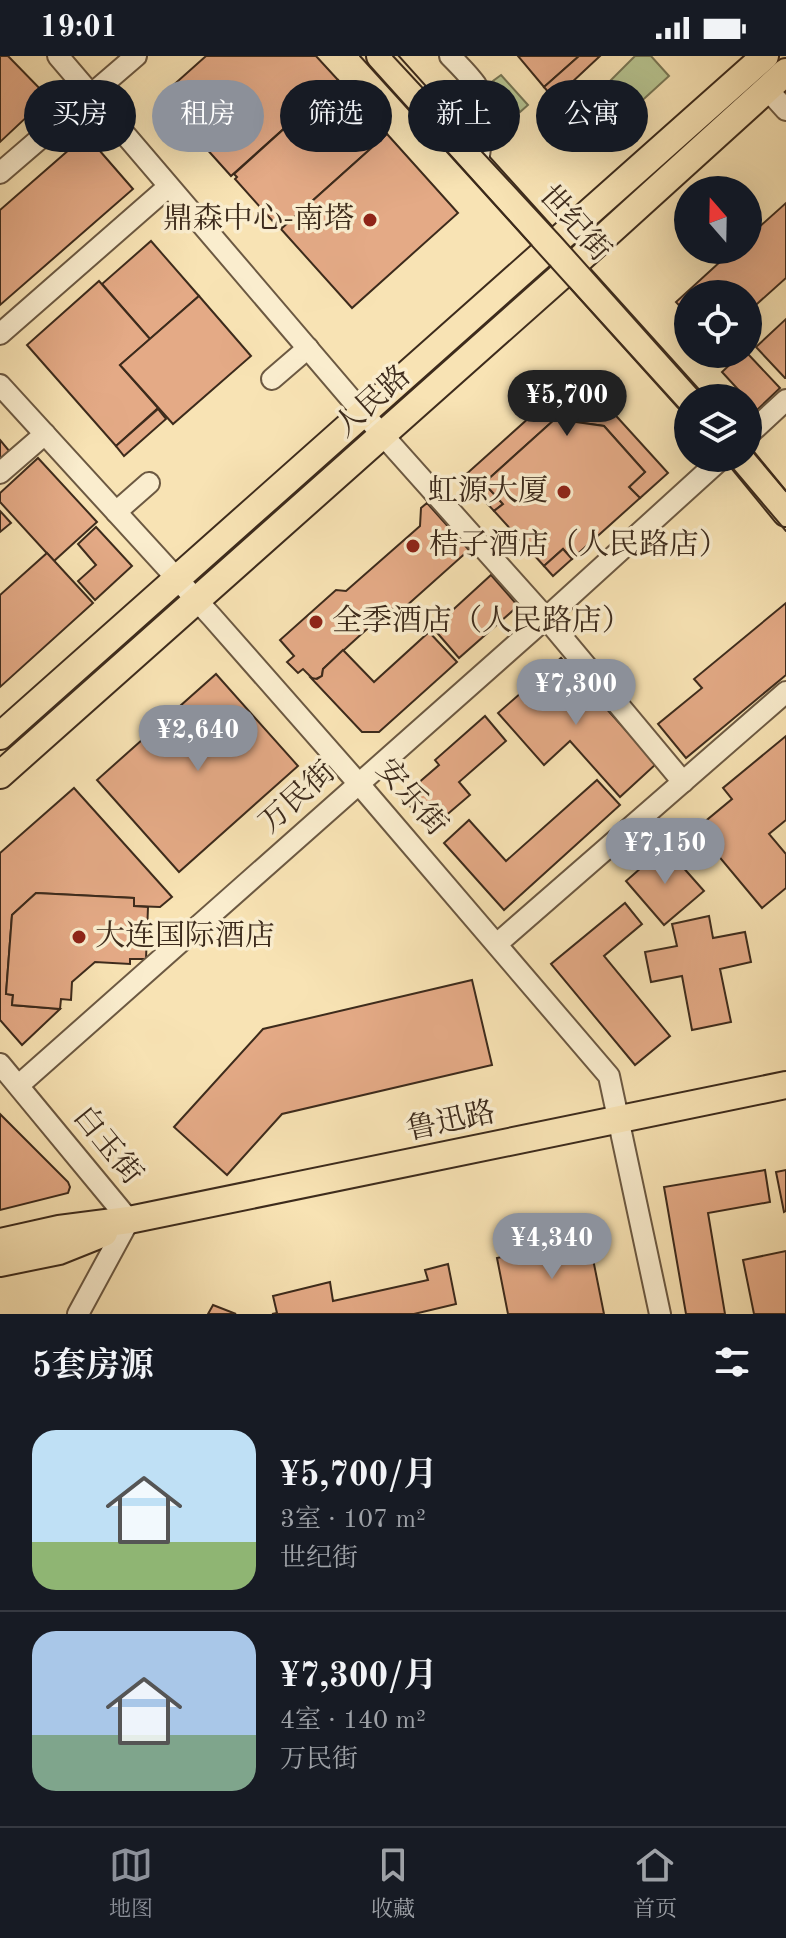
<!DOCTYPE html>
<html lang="zh">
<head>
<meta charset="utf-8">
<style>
	:root { --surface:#171b24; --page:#20242c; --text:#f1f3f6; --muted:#9ea1a6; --line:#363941; --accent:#8c9099 }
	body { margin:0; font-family:"Old Standard TT","Noto Serif SC",serif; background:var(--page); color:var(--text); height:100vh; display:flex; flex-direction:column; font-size:30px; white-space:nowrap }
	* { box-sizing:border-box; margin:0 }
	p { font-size:26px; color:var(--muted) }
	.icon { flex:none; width:44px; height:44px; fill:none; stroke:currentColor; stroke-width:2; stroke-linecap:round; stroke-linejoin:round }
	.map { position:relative; height:1258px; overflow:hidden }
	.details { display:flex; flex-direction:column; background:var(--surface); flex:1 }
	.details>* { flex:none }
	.top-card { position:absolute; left:24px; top:24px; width:738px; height:72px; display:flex; gap:16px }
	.needle { width:52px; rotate:340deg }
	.fabs { position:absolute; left:674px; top:120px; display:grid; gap:16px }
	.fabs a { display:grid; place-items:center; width:88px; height:88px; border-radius:50%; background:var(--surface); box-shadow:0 8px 32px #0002; font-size:40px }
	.price { position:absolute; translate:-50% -68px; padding:0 18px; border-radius:28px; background:var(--accent); color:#fff; font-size:26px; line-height:52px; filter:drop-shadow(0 2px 4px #0008) }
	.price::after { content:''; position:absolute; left:50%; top:48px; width:24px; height:18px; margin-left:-12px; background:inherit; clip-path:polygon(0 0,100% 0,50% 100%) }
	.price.on { background:#222; color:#fff }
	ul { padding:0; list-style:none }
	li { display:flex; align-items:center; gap:24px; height:200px; padding:0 32px }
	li+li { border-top:2px solid var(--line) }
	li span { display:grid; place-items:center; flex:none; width:224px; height:160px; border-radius:24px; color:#555 }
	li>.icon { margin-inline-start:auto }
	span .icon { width:96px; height:96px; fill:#fffc; stroke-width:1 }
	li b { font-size:34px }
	h2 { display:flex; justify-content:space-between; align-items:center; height:96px; padding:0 32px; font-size:34px }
	.chip { padding:0 28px; border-radius:36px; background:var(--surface); box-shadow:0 8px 32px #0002; font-size:28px; line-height:72px }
	.chip.on { background:var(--accent); color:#fff }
	.status { display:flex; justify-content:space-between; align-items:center; height:56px; padding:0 40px; background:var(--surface); direction:ltr }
	.status svg { height:22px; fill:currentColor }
	.tabs { display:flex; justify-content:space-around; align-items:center; height:112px; border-top:2px solid var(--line); background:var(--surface); font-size:22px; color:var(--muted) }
	.tabs a { display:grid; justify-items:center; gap:4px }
	.tabs .on { color:var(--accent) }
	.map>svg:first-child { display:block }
	.green { fill:#b8c591; stroke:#7a7856; stroke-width:2 }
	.building { fill:#e4aa86; stroke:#3d2b1c; stroke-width:2 }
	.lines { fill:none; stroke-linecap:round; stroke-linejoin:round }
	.minor-casing { stroke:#6c5942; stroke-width:24 }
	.major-casing { stroke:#3d2b1c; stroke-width:30 }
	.minor { stroke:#faedce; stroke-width:20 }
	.major { stroke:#f8e3b4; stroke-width:26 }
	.tram { stroke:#3d2b1c; stroke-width:2 }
	.poi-dot { fill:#8f2418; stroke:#faedce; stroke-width:3 }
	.labels { text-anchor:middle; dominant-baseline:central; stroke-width:7; stroke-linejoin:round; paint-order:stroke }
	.poi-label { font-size:30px; fill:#3d2b1c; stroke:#faedce; text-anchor:start }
	.street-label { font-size:30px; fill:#3d2b1c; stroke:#faedce }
</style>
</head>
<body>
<div class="status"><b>19:01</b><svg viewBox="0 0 49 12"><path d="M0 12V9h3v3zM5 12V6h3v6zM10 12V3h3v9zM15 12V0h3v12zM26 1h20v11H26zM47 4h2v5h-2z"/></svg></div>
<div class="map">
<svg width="786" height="1258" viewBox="0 0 786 1258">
	<rect width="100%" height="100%" fill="#f8e3b4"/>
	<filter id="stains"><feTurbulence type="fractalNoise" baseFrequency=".0025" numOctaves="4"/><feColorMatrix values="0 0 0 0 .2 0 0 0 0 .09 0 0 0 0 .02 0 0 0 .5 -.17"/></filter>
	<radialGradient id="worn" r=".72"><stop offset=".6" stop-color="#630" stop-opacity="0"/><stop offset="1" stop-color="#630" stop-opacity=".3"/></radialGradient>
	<!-- green -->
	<g class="green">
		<path d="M635 0H651L669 20 589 93 566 69Z"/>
		<path d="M501 19 528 49 520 56 493 25Z"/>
		<path d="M495 36 517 62 493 84 486 76Z"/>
	</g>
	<!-- building -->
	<g class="building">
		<path d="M0 0H8L48 41 0 86Z"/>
		<path d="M206 0H316L338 24 231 120 160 41Z"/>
		<path d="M518 0H579L544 31Z"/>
		<path d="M579 0H600L554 43 544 31Z"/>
		<path d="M338 24 387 78 283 171 279 167 276 169 235 123 237 121 234 118Z"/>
		<path d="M387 78 458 157 352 252 281 173Z"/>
		<path d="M86 79 133 133 0 249V154Z"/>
		<path d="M786 147V222L748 256V238H688V259L676 246 733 194H748V181Z"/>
		<path d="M151 185 199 240 150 283 102 228Z"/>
		<path d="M99 225 150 283 120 309 158 352 116 390 27 289Z"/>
		<path d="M199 240 251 300 173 368 120 309Z"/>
		<path d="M786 263V322H785L756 291Z"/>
		<path d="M741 298H748L780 332 757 354 722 316Z"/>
		<path d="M578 318 668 417 640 442 629 431 645 416 604 370 555 363 484 427 503 448 494 455 463 421Z"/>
		<path d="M158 353 166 363 124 400 116 390Z"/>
		<path d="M555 363 604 370 645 416 629 431 640 442 572 503 563 493 544 510 494 455 503 448 484 427Z"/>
		<path d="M0 384 10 396 0 405Z"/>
		<path d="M38 402 97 466 54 505 0 446V437Z"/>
		<path d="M427 447 469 494 404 552 389 553 323 613 322 620 314 624 303 613 298 617 287 606 294 600 280 584 336 534 346 535 420 470 421 452Z"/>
		<path d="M0 455 11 467 0 476Z"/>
		<path d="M96 471 132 510 95 544 78 525 96 509 78 488Z"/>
		<path d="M563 493 572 503 553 520 544 510Z"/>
		<path d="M47 497 93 547 0 631V539Z"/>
		<path d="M491 519 518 550 459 602 433 572Z"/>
		<path d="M786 547V619L686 702 658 668 702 632 694 623Z"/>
		<path d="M429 576 457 606 379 676H362L311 622 317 623 322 620 323 613 343 594 374 626Z"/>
		<path d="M561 602 656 708 620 741 570 685 544 709 498 657Z"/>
		<path d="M216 618 298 710 179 816 97 724Z"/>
		<path d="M485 660 506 685 459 726 470 739 430 773 402 741 439 709 435 704Z"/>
		<path d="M786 680V764L769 778 786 798V832L762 852 696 773 732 743 723 732Z"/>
		<path d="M597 724 620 749 504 854 444 787 469 764 506 805Z"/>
		<path d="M74 732 172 841 160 851 134 850V842L36 837 12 859 6 938 13 939 12 949 60 953 22 989 0 964V797Z"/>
		<path d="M665 791 704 835 664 869 626 825Z"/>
		<path d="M36 837 134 842V850L148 851 146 903H130V908L95 906 72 926 71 944 61 943 60 953 12 949 13 939 6 938 12 859Z"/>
		<path d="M625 847 642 868 604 900 670 980 635 1009 551 908Z"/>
		<path d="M709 860 713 882 745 876 751 906 720 913 731 966 692 974 682 920 651 926 645 896 677 890 672 868Z"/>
		<path d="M472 924 492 1009 282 1058 227 1119 174 1071 263 973Z"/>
		<path d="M0 1058 68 1126 70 1131 68 1137 0 1154Z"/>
		<path d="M765 1114 770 1146 708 1157 725 1258H686L664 1131Z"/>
		<path d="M786 1114V1155L784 1156 776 1116Z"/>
		<path d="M589 1183 604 1258H508L497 1202Z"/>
		<path d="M786 1195V1258H754L743 1204Z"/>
		<path d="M448 1208 456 1248 414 1258H272L277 1257 273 1240 330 1226 333 1245 428 1224 425 1214Z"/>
		<path d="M213 1249 236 1258H208Z"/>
	</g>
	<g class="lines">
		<defs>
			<g id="minor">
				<path d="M58 0 363 357 546 562 683 726"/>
				<path d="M450 0C459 9 469 19 476 29 489 49 481 84 478 106"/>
				<path d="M767 33 786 54"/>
				<path d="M0 117 136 0"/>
				<path d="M0 278 168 131"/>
				<path d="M272 323 308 292"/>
				<path d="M0 329 212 561 359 728 609 1020 660 1258"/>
				<path d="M748 379 786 344"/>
				<path d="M0 417 45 378"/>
				<path d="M116 456 149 427"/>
				<path d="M498 887 786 636"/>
				<path d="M0 1008 129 1164 78 1258"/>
				<path d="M19 1029 546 562 722 402"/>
			</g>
			<g id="major">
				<path d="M380 0 688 342"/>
				<path d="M741 402 786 457"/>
				<path d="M0 680 765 0"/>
				<path d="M0 719 560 221 786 16"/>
				<path d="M0 1186 59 1173 129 1164 786 1029"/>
				<path d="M0 1207 59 1195 104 1177"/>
			</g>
		</defs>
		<!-- minor casing -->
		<use href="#minor" class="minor-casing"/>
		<!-- major casing -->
		<use href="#major" class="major-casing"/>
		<!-- minor -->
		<use href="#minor" class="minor"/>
		<!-- major -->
		<use href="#major" class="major"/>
		<!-- tram -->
		<g class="tram">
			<path d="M360 0 688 362"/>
			<path d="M393 0 561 181 705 342"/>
			<path d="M748 390 786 435"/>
			<path d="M724 402 786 475"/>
		</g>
	</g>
	<!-- markers -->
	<g class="poi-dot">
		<circle cx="370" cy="164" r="8"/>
		<circle cx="564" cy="436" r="8"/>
		<circle cx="413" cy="490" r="8"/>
		<circle cx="316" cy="566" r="8"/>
		<circle cx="79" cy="881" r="8"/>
	</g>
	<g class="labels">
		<!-- poi labels -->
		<g class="poi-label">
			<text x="354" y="164" text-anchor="end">鼎森中心-南塔</text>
			<text x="548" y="436" text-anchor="end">虹源大厦</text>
			<text x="429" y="490">桔子酒店（人民路店）</text>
			<text x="332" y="566">全季酒店（人民路店）</text>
			<text x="95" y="881">大连国际酒店</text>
		</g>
		<!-- street labels -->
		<g class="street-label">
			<text transform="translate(574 168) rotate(48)">世纪街</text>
			<text transform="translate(373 346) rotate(-42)">人民路</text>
			<text transform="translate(298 742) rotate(-42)">万民街</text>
			<text transform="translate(411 742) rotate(49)">安乐街</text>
			<text transform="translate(451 1066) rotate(-12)">鲁迅路</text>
			<text transform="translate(107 1090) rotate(51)">白玉街</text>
		</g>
	</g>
	<rect width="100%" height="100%" filter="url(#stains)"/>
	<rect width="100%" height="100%" fill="url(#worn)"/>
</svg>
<div class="fabs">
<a><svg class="needle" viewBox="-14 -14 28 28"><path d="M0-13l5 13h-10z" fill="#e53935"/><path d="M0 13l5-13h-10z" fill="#9ea1a6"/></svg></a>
<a><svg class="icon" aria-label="locate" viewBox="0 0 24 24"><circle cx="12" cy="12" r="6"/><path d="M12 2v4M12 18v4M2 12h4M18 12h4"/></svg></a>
<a><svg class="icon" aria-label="layers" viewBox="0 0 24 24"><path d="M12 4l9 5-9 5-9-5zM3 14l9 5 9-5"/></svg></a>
</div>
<b class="price on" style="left:567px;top:382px">¥5,700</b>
<b class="price" style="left:576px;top:671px">¥7,300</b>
<b class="price" style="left:198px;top:717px">¥2,640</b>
<b class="price" style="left:665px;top:830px">¥7,150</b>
<b class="price" style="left:552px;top:1225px">¥4,340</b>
<div class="top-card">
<a class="chip">买房</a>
<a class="chip on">租房</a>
<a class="chip">筛选</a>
<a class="chip">新上</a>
<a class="chip">公寓</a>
</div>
</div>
<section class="details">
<h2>5套房源<svg class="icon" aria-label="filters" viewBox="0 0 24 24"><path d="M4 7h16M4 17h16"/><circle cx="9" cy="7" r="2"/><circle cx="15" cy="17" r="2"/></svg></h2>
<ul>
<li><span style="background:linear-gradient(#bfe0f5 70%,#8fb573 0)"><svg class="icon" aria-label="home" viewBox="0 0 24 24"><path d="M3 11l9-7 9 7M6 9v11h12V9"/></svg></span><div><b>¥5,700/月</b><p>3室 · 107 m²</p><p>世纪街</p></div></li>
<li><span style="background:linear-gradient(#a9c7e8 65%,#7fa58c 0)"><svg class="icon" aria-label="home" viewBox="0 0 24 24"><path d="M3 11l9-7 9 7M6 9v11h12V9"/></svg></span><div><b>¥7,300/月</b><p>4室 · 140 m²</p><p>万民街</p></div></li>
</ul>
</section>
<nav class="tabs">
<a class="on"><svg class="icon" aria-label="map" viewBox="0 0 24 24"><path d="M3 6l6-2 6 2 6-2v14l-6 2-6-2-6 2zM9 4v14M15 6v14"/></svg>地图</a>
<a><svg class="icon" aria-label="saved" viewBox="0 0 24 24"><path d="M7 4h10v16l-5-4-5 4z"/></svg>收藏</a>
<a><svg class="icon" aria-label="home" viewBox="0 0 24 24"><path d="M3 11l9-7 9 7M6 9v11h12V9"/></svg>首页</a>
</nav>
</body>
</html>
